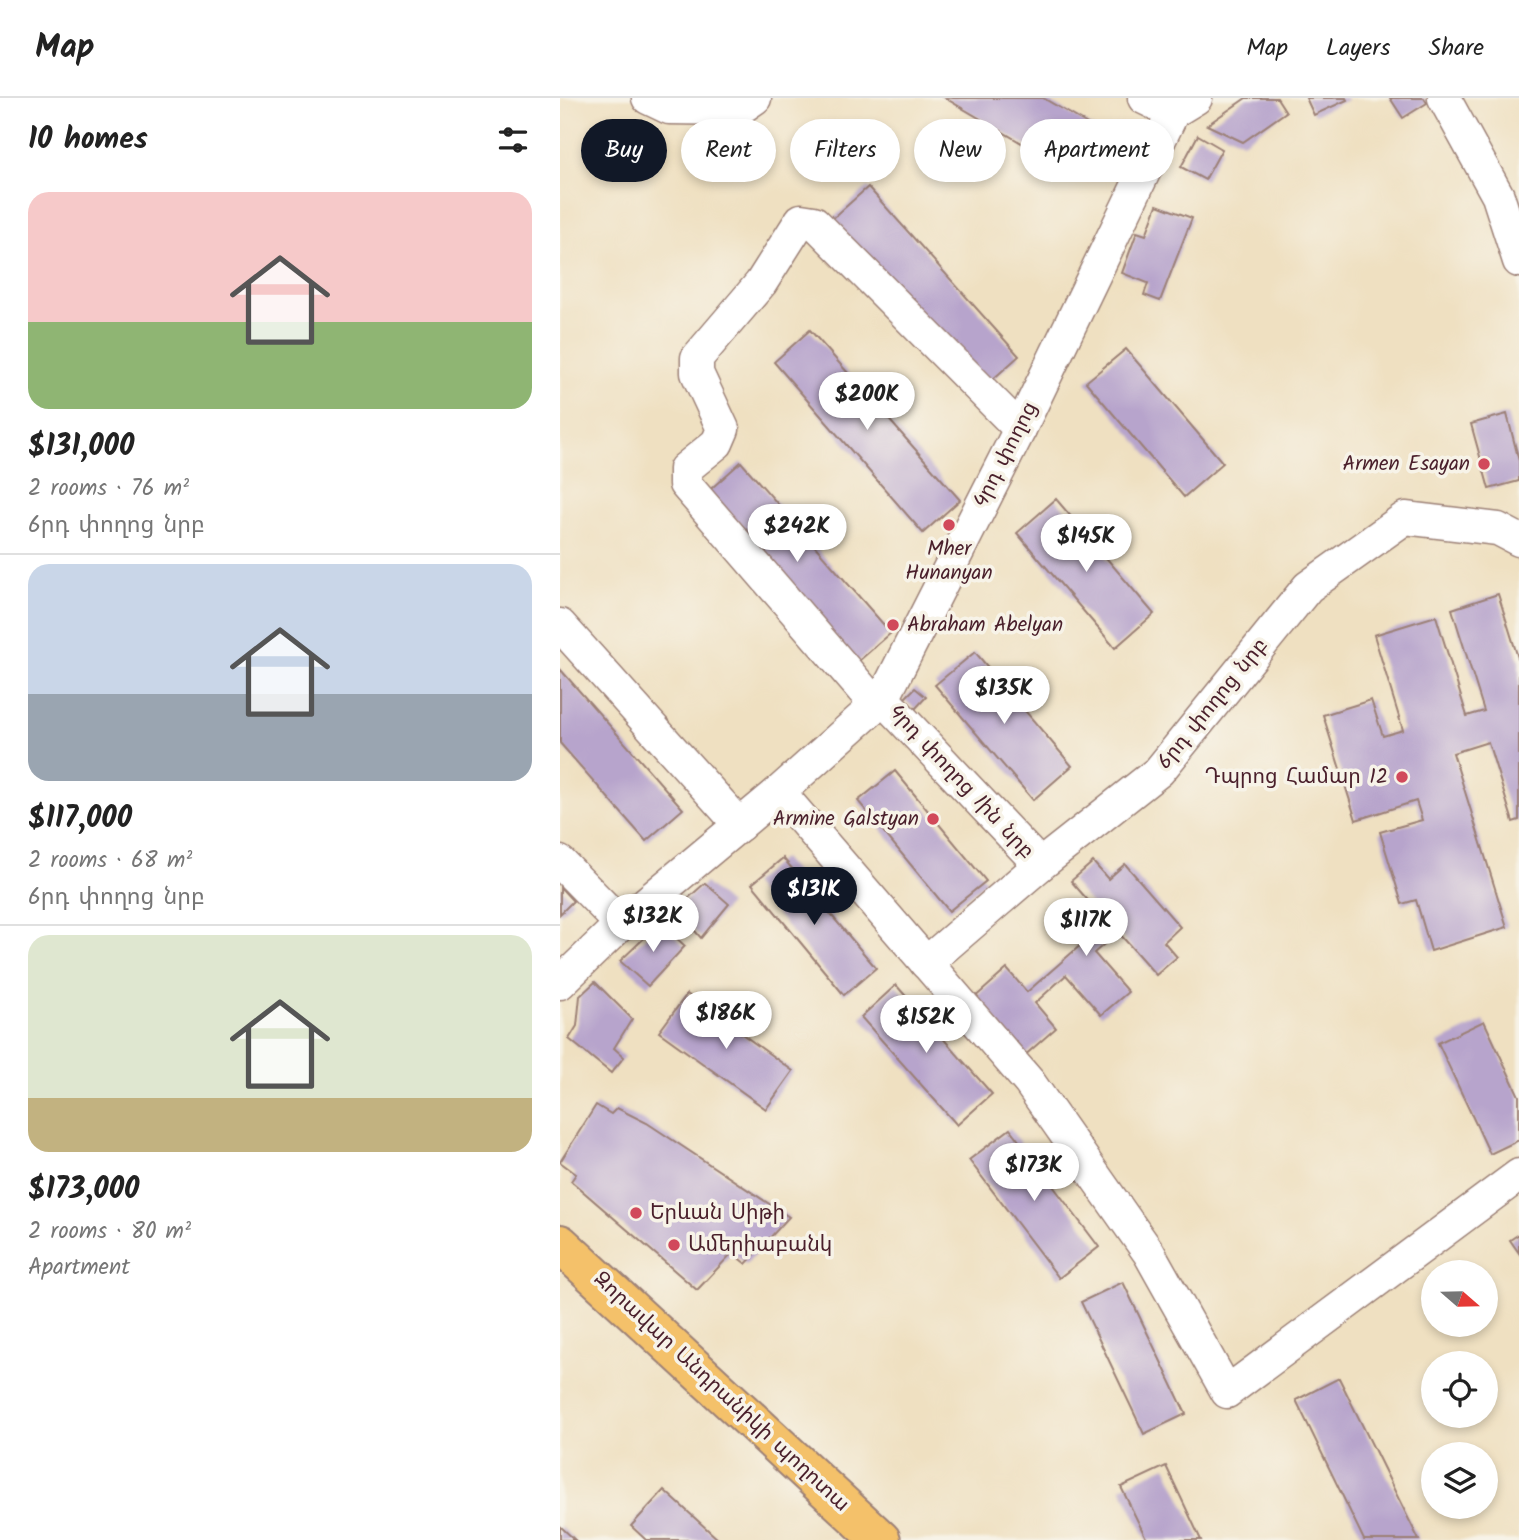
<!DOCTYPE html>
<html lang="en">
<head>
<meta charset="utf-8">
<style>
	:root { --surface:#fff; --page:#f2f2f2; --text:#222; --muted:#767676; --line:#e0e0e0; --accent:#111827 }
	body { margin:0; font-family:Kalam,"Noto Sans Armenian",sans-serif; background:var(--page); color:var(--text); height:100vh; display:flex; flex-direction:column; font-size:26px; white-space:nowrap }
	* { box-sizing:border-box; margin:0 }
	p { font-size:23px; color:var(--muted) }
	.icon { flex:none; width:38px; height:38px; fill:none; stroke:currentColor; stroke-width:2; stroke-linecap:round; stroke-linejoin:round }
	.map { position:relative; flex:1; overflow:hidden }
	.panel { display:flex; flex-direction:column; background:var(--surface); width:560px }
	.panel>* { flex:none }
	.banner { position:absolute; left:21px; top:21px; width:665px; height:63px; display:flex; gap:14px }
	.needle { width:46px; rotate:110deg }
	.fabs { position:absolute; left:861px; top:1162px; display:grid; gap:14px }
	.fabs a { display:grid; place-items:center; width:77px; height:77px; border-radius:50%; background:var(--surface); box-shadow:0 4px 10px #0003; font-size:35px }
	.price { position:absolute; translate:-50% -60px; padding:0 16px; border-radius:24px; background:#fff; color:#222; font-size:23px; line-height:46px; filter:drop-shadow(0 2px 4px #0008) }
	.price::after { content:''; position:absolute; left:50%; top:42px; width:21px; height:16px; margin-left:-10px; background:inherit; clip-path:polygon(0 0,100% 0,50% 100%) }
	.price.current { background:var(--accent); color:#fff }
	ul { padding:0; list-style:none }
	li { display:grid; align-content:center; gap:14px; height:371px; padding:0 28px }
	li+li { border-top:2px solid var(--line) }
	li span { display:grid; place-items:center; height:217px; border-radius:21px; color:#555 }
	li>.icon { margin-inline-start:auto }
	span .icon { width:126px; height:126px; fill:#fffc; stroke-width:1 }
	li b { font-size:30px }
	h2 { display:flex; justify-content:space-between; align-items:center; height:84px; padding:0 28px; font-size:30px }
	.tag { padding:0 24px; border-radius:32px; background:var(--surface); box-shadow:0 4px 10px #0003; font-size:24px; line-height:63px }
	.tag.current { background:var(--accent); color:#fff }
	header { display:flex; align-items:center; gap:42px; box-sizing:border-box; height:98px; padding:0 35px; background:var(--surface); border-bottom:2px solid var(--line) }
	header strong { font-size:33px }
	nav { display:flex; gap:38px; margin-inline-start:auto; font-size:24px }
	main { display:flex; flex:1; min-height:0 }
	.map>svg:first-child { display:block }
	.building { fill:#b7a4cc }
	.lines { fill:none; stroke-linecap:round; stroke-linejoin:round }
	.minor-casing { stroke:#9c8076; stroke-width:35 }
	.major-casing { stroke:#9c8076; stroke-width:42 }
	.minor { stroke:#fff; stroke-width:32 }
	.major { stroke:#f4c16a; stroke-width:38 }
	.poi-dot { fill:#d1495b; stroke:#f7f3e8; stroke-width:2.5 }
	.labels { text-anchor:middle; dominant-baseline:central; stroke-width:7; stroke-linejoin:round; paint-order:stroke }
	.street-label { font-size:21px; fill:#4a1f2b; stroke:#f7f3e8 }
	.poi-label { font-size:21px; fill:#4a1f2b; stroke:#f7f3e8; text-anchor:end }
</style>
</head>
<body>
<header>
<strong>Map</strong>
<nav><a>Map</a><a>Layers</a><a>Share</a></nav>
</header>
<main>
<section class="panel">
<h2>10 homes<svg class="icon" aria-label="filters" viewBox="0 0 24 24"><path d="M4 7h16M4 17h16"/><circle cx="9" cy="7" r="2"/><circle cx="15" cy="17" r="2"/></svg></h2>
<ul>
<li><span style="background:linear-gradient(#f6c9c9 60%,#8fb573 0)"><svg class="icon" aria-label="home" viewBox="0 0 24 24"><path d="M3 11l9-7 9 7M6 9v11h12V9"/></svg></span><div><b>$131,000</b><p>2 rooms · 76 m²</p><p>6րդ փողոց նրբ</p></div></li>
<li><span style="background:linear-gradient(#c9d6e8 60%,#9aa5b1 0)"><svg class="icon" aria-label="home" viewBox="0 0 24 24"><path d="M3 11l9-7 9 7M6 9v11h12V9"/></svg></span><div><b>$117,000</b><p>2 rooms · 68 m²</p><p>6րդ փողոց նրբ</p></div></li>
<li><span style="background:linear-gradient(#dfe7d0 75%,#c2b280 0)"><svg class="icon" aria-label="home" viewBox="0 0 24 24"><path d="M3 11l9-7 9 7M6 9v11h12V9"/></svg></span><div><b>$173,000</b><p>2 rooms · 80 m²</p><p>Apartment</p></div></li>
</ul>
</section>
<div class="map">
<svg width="959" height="1442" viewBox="0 0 959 1442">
	<rect width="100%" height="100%" fill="#f7f3e8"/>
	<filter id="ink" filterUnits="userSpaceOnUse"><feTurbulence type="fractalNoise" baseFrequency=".0143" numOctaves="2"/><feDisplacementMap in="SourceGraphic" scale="14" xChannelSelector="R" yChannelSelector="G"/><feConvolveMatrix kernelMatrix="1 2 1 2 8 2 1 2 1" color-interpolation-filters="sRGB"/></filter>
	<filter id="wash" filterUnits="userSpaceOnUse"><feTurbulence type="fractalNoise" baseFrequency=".00686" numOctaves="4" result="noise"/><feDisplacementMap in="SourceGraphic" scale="28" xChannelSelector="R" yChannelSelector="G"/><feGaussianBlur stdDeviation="1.57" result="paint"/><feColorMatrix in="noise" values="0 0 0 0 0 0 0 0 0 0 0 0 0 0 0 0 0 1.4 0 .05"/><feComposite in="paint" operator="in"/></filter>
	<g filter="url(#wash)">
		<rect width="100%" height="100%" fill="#efe0c1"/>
		<g id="blocks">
			<!-- building -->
			<g class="building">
				<path d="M385 0H483L536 31 511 74Z"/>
				<path d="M686 0H717L726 14 683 44 647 27Z"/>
				<path d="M746 0H786L787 2 754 17Z"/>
				<path d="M830 0H864L867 5 843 20Z"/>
				<path d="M638 37 662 51 645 82 621 69Z"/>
				<path d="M308 89 459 258 423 290 271 122Z"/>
				<path d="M597 107 632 120 600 203 584 197 588 185 562 175 577 134 586 137Z"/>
				<path d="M250 232 400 402 363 435 214 264Z"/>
				<path d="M566 251 663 365 624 399 526 284Z"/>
				<path d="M947 316 959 363V383L929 391 911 326Z"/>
				<path d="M181 364 331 535 294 567 144 397Z"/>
				<path d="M496 401 594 516 555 550 457 435Z"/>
				<path d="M938 496 959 563V722L953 724 928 644 893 655 947 829 871 853 856 802 842 806 820 734 862 722 856 703 796 722 763 617 811 602 823 638 843 632 814 537 876 518 907 618 924 613 892 511Z"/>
				<path d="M415 554 512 668 473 702 375 587Z"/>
				<path d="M0 571 123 711 86 743 0 645Z"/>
				<path d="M355 590 366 599 355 611 344 601Z"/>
				<path d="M335 673 426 783 389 813 298 703Z"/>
				<path d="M223 760 316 870 284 897 192 786Z"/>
				<path d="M533 764 548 781 565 766 620 829 604 844 617 859 596 877 558 834 534 855 568 894 541 917 506 877 475 905 496 930 463 959 413 901 447 871 467 894 547 824 511 783Z"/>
				<path d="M145 785 169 806 141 840 116 811Z"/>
				<path d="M0 789 13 803 0 816Z"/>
				<path d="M100 825 125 848 88 888 60 863Z"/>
				<path d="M35 884 72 921 54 950 64 959 51 975 9 941 17 928 20 898Z"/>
				<path d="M336 887 432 996 397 1027 301 919Z"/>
				<path d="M127 896 233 973 206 1011 99 934Z"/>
				<path d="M924 923 959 998V1042L930 1056 878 945Z"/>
				<path d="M36 1007 51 1016 57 1010 87 1025 229 1119 186 1166 172 1155 137 1192 11 1083 16 1076 0 1064Z"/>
				<path d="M450 1031 539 1149 499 1180 409 1062Z"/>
				<path d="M959 1136V1155L950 1142Z"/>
				<path d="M563 1184 626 1316 584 1336 521 1204Z"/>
				<path d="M779 1280 859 1442H804L736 1302Z"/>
				<path d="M606 1368 641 1442H587L561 1389Z"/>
				<path d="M104 1392 159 1442H86L71 1428Z"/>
				<path d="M0 1428 15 1442H0Z"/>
			</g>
		</g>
	</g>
	<g filter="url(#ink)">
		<use href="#blocks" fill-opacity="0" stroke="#9c8076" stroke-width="2"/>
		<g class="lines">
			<defs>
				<g id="minor">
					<path d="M88 0 109 10 179 11 195 0"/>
					<path d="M584 0 613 14"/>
					<path d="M884 0 938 98 959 163"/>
					<path d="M0 527 180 727"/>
					<path d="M323 601 480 767"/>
					<path d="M316 607 125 386V371L157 345 163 331 137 275V260L201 185 241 122 254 124 460 331"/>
					<path d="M219 694 469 984 589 1155 667 1294 959 1077"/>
					<path d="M0 764 61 826"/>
					<path d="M366 865 480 767 599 673 748 489 845 420 938 431 959 442"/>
					<path d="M0 885 61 826 219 694 323 601 460 331 613 14 636 0"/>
				</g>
				<path id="major" d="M0 1146 321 1442"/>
			</defs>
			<!-- minor casing -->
			<use href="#minor" class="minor-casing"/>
			<!-- major casing -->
			<use href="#major" class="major-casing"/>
			<!-- minor -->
			<use href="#minor" class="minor"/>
			<!-- major -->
			<use href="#major" class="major"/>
		</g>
	</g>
	<!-- markers -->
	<g class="poi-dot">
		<circle cx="924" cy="366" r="7"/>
		<circle cx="389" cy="427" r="7"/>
		<circle cx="333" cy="527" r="7"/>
		<circle cx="842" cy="679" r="7"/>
		<circle cx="373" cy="721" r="7"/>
		<circle cx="76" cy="1115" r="7"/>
		<circle cx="114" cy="1147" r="7"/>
	</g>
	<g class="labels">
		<!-- street labels -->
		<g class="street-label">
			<text transform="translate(446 357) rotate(-63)">4րդ փողոց</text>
			<text transform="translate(653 606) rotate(-51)">6րդ փողոց նրբ</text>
			<text transform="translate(401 684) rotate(47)">4րդ փողոց 1ին նրբ</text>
			<text transform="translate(161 1294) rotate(43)">Զորավար Անդրանիկի պողոտա</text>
		</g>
		<!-- poi labels -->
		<g class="poi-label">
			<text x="910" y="366">Armen Esayan</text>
			<text x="389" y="451" text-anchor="middle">Mher<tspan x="389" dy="24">Hunanyan</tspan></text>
			<text x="347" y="527" text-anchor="start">Abraham Abelyan</text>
			<text x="828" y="679">Դպրոց Համար 12</text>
			<text x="359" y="721">Armine Galstyan</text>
			<text x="90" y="1115" text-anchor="start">Երևան Սիթի</text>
			<text x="128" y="1147" text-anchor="start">Ամերիաբանկ</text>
		</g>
	</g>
</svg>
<div class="fabs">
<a><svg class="needle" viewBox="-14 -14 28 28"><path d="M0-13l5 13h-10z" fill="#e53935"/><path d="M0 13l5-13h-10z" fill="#767676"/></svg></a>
<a><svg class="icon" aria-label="locate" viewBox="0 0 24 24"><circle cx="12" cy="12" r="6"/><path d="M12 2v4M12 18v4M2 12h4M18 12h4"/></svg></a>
<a><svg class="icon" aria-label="layers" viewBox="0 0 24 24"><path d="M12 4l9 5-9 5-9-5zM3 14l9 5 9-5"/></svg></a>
</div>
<b class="price" style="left:307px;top:334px">$200K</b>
<b class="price" style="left:237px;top:466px">$242K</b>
<b class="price" style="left:526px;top:476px">$145K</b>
<b class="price" style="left:444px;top:628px">$135K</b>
<b class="price current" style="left:254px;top:829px">$131K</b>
<b class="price" style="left:93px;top:856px">$132K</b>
<b class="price" style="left:526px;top:860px">$117K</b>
<b class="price" style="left:166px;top:953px">$186K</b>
<b class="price" style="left:366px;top:957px">$152K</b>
<b class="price" style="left:474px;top:1105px">$173K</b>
<div class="banner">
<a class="tag current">Buy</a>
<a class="tag">Rent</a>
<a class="tag">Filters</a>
<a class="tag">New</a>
<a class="tag">Apartment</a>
</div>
</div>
</main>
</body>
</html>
